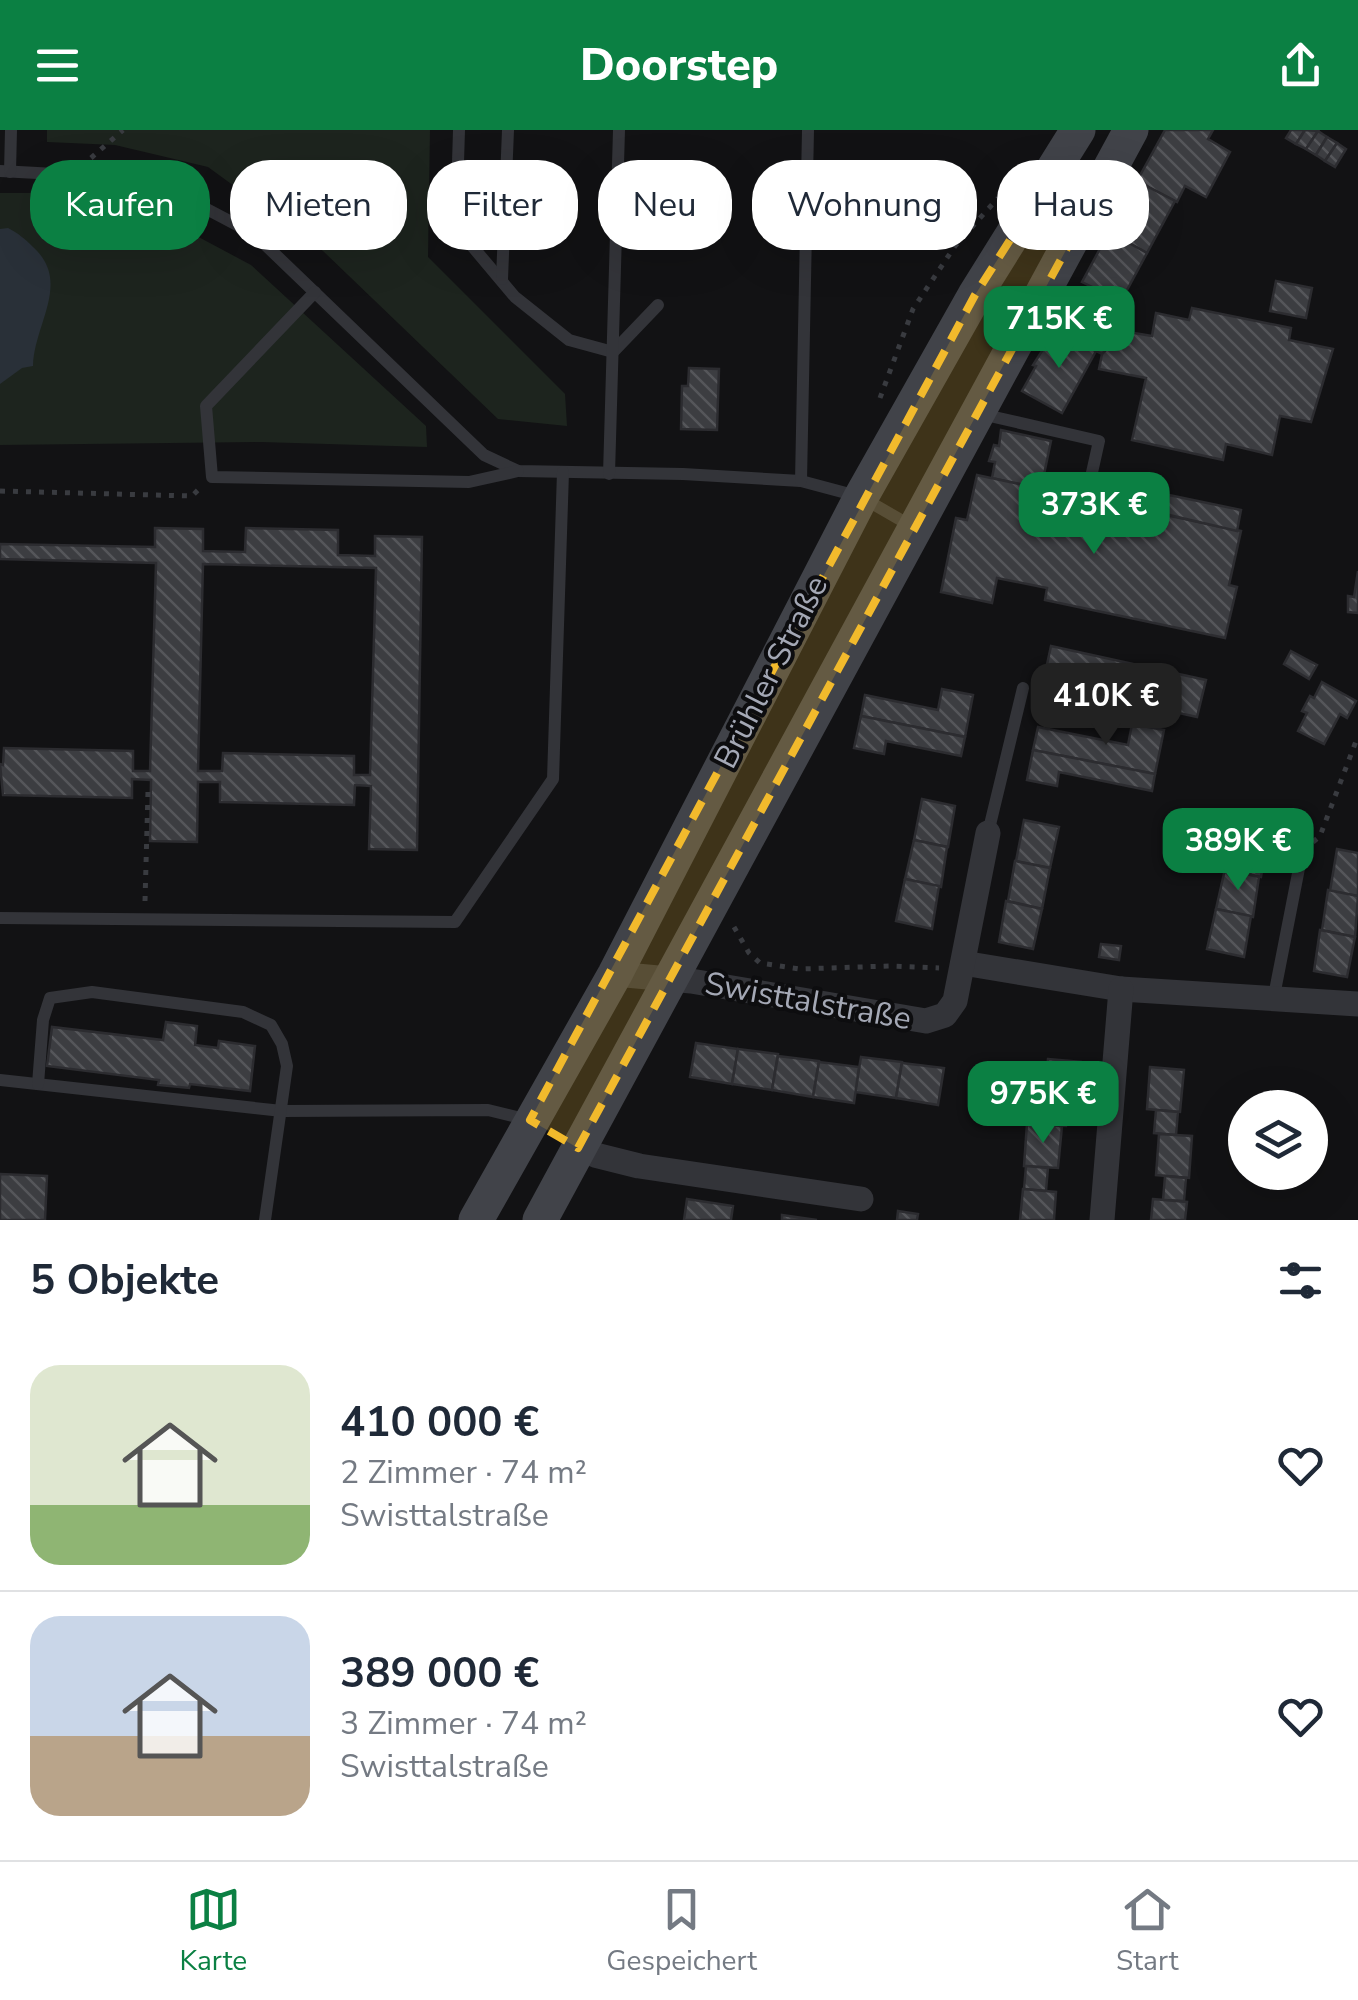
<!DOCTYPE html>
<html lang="de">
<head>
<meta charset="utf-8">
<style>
	:root { --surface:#fff; --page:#f2f2f3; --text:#1f2937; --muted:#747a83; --line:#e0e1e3; --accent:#0b8043 }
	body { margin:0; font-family:"Nunito Sans",sans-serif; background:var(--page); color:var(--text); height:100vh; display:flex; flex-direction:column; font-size:38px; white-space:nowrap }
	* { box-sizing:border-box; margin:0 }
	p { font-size:32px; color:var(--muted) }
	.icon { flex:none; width:55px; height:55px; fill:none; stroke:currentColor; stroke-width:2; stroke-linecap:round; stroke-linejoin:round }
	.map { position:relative; height:1090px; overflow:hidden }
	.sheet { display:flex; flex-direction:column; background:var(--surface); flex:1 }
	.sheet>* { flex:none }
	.banner { position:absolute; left:30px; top:30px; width:1300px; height:90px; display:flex; gap:20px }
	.tools { position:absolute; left:1228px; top:960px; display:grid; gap:20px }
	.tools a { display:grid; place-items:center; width:100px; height:100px; border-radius:50%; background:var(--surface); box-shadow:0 10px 40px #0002; font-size:50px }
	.price { position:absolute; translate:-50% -85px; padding:0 22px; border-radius:20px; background:var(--accent); color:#fff; font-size:32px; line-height:65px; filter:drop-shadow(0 2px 5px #0008) }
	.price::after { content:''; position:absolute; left:50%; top:60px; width:30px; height:22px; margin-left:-15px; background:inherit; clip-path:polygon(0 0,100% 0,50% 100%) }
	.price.active { background:#222; color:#fff }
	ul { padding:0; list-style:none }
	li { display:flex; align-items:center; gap:30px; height:250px; padding:0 30px }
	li+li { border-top:2px solid var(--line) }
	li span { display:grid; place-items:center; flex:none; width:280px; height:200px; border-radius:30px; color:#555 }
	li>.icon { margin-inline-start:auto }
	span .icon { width:120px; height:120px; fill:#fffc; stroke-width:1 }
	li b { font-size:42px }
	h2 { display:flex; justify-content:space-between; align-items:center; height:120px; padding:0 30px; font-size:42px }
	.chip { padding:0 35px; border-radius:40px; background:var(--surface); box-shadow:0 10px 40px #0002; font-size:35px; line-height:90px }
	.chip.active { background:var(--accent); color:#fff }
	header { display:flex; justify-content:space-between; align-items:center; height:130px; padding:0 30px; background:var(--accent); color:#fff; font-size:45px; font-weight:800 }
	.tabs { display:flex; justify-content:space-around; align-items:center; height:140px; border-top:2px solid var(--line); background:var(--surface); font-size:28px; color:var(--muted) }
	.tabs a { display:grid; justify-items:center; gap:5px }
	.tabs .active { color:var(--accent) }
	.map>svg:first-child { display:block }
	.grass { fill:#1d241e }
	.water { fill:#293038 }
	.building { fill:url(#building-back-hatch); stroke:#2c2c30; stroke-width:2.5; fill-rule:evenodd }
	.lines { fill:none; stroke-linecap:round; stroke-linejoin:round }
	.path { stroke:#393b40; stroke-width:5; stroke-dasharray:5 8; stroke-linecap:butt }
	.service { stroke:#333439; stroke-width:12 }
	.minor { stroke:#333439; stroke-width:25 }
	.secondary { stroke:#414349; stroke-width:35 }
	.marked { fill:#f2ba2c; fill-opacity:0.2; stroke:#f2ba2c; stroke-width:8; stroke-dasharray:20 12; stroke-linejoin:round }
	.labels { text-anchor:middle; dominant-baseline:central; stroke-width:8; stroke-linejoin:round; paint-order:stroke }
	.street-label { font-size:32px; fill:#a4a8b5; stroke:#0d0d0f }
</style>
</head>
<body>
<header><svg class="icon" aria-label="menu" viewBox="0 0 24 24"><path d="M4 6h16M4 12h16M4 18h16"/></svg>Doorstep<svg class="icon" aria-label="share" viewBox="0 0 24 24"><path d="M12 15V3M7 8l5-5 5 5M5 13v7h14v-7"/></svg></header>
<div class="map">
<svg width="1358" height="1090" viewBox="0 0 1358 1090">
	<defs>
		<pattern id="building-back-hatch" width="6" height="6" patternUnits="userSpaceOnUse" patternTransform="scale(2.5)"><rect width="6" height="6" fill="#3c3d41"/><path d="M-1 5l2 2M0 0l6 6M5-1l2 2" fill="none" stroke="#55565a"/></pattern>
	</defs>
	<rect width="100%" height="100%" fill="#121214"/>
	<!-- grass -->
	<g class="grass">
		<path d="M47 0H430L428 127 565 264 567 296 498 289 323 121 208 37 115 15 47 12Z"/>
		<path d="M0 63H32L135 73 251 135 426 296 427 317 261 312 0 315Z"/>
	</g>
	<!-- water -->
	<path class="water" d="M8 98C18 103 25 109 33 117 72 152 34 194 33 236L22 238 0 254V99Z"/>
	<!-- building -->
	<g class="building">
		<path d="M1165 0H1213L1208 9 1230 22 1206 67 1185 56 1177 72 1137 51Z"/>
		<path d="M1291 0H1305L1296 14 1286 8Z"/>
		<path d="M1305 0 1318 1 1306 19 1296 14Z"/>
		<path d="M1318 1 1327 7 1316 25 1306 19Z"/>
		<path d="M1327 7 1337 13 1325 31 1316 25Z"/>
		<path d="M1337 13 1346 19 1335 37 1325 31Z"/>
		<path d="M1137 51 1175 71 1147 123 1109 102Z"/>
		<path d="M1109 102 1147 123 1121 171 1082 152Z"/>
		<path d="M1276 151 1312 158 1306 188 1270 181Z"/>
		<path d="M1069 175 1109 197 1096 221 1056 199Z"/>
		<path d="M1192 178 1291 198 1289 210 1333 219 1311 292 1280 286 1272 325 1226 314 1223 330 1132 310 1146 248 1099 239 1102 224 1123 201 1152 206 1156 183 1189 190Z"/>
		<path d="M1110 194 1123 201 1102 224 1096 221Z"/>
		<path d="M1056 199 1096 221 1062 283 1022 261 1036 236 1033 235Z"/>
		<path d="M689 238 719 239 717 300 681 299 682 256H688Z"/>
		<path d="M1001 300 1051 311 1041 359 992 348 995 332 989 331 994 315 999 316Z"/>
		<path d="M977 345 1241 401 1229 455 1237 457 1225 508 1045 470 1047 458 997 448 992 473 941 462 956 388 967 390Z"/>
		<path d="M1169 365 1241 380 1237 401 1165 384Z"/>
		<path d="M155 398 203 399V421L245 422 246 398 338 400V425L375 426V406L422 407 417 720 369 719 371 656 355 655 354 675 220 672V652H198L197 712 150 711 151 650 132 649V668L3 665 0 634 3 635 4 618 133 621V641H150L156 433 0 429V414L155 417ZM203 434 376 438 370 645H354V626L223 623 222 641H198Z"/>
		<path d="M1358 441V483L1348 482V466L1354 467Z"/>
		<path d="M1051 516 1206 550 1197 587 1043 553Z"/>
		<path d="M1291 521 1317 535 1309 549 1284 534Z"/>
		<path d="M1322 552 1356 571 1347 588 1340 584 1324 614 1298 601 1307 583 1302 581 1310 566 1314 568Z"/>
		<path d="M942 559 973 565 965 607 861 586 865 565 938 580Z"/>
		<path d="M861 586 965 607 961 626 886 611 884 624 854 618Z"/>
		<path d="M1132 594 1164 600 1155 644 1033 620 1038 597 1128 615Z"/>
		<path d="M1033 620 1155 644 1152 661 1059 642 1057 656 1027 650Z"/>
		<path d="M922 669 955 676 948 717 914 710Z"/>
		<path d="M1024 690 1059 697 1050 738 1016 731Z"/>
		<path d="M1234 698 1268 706 1261 747 1225 739Z"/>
		<path d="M914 710 947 717 941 757 905 749Z"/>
		<path d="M1337 719 1358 723V766L1330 761Z"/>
		<path d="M1015 731 1050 738 1042 779 1008 771Z"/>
		<path d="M1225 739 1259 747 1253 787 1216 779Z"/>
		<path d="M905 749 939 756 932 799 896 791Z"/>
		<path d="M1328 760 1358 766 1355 807 1322 800Z"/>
		<path d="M1006 771 1042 779 1033 819 999 812Z"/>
		<path d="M1216 779 1251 786 1244 827 1207 819Z"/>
		<path d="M1320 800 1355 807 1347 847 1314 841Z"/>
		<path d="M1101 814 1121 816 1119 830 1099 827Z"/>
		<path d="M166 892 197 896 195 915 218 918 219 911 255 916 250 961 190 954 189 958 158 955 159 950 47 936 52 897 163 910Z"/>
		<path d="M696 913 738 919 732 954 690 947Z"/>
		<path d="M738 919 778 924 772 960 732 954Z"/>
		<path d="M778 926 819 931 813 967 772 960Z"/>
		<path d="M861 927 902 932 896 968 855 962Z"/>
		<path d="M1048 929 1081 932 1078 974 1044 971Z"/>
		<path d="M819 932 859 937 854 973 813 967Z"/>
		<path d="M902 933 944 938 938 975 896 968Z"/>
		<path d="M1150 937 1184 940 1180 982 1147 979Z"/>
		<path d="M1046 972 1068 973 1066 996 1044 995Z"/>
		<path d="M1156 980 1178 982 1176 1005 1154 1003Z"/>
		<path d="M1027 993 1062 996 1058 1038 1024 1036Z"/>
		<path d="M1159 1004 1192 1006 1189 1048 1156 1045Z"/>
		<path d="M1026 1036 1048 1038 1046 1061 1024 1059Z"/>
		<path d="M0 1044 47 1046 45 1090H0Z"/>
		<path d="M1165 1046 1186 1048 1184 1071 1163 1070Z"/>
		<path d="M1023 1059 1056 1062 1054 1090H1020Z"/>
		<path d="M687 1069 733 1076 731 1090H684Z"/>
		<path d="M1153 1069 1187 1072 1185 1090H1151Z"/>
		<path d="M898 1081 918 1084 917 1090H897Z"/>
		<path d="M782 1085 817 1090H782Z"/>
	</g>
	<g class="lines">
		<!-- path -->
		<g class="path">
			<path d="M91 28 123 0"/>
			<path d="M880 268 913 179 955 116 998 68"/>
			<path d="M0 361 192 366 199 359"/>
			<path d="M1313 712 1320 706 1358 606"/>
			<path d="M145 771 148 661"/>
			<path d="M734 797 749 823 760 833 800 839 889 836 939 838"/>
		</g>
		<!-- service -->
		<g class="service">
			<path d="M459 0 456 97 515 167 569 210 613 222 658 175"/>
			<path d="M0 41 93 46 182 66 254 104 484 325 518 341 683 344 801 351 861 367 913 397"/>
			<path d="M10 42 11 0"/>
			<path d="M502 149 508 0"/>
			<path d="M315 162 206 276 212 347 469 352 518 341"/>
			<path d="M981 284 1099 311 1089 356"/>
			<path d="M609 344 619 0"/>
			<path d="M801 351 808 0"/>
			<path d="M988 703 1023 558"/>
			<path d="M0 788 455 792 553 649 563 342"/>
			<path d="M1273 871 1302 723"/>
			<path d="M0 950 282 981 488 980 529 990"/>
			<path d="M38 954 43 890 50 868 92 862 243 882 271 895 282 914 287 936 265 1090"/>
		</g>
		<!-- minor -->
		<g class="minor">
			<path d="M963 833 1121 859 1358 874"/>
			<path d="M615 844 691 851 926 891 945 885 955 871 988 703"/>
			<path d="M578 1018 595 1025 639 1036 861 1069"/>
			<path d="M1102 1090 1121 859"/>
		</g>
		<!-- secondary -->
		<g class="secondary">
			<path d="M476 1090 615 844 861 367 975 165 1078 0"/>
			<path d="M540 1090 1131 0"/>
		</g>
	</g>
	<!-- marked area -->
	<path class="marked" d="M1046 79 1072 109 578 1018 530 990 975 165 1029 80Z"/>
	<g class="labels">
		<!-- street labels -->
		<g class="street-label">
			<text transform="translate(771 542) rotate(-63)">Brühler Straße</text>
			<text transform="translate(808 871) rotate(10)">Swisttalstraße</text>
		</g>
	</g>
</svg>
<div class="tools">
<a><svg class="icon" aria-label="layers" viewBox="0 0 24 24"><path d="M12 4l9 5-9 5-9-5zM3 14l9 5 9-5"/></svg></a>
</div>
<b class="price" style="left:1059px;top:241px">715K €</b>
<b class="price" style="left:1094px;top:427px">373K €</b>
<b class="price active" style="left:1106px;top:618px">410K €</b>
<b class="price" style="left:1238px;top:763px">389K €</b>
<b class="price" style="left:1043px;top:1016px">975K €</b>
<div class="banner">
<a class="chip active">Kaufen</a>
<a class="chip">Mieten</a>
<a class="chip">Filter</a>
<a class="chip">Neu</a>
<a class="chip">Wohnung</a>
<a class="chip">Haus</a>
</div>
</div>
<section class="sheet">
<h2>5 Objekte<svg class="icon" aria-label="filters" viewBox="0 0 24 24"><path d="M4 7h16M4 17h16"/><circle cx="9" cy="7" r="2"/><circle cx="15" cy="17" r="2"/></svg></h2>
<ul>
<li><span style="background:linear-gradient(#dfe7d0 70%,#8fb573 0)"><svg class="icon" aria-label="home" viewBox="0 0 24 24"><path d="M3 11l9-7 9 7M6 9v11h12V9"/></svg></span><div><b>410 000 €</b><p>2 Zimmer · 74 m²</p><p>Swisttalstraße</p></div><svg class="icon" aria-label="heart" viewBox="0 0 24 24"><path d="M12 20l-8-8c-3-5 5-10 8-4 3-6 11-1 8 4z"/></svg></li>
<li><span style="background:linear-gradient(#c9d6e8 60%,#b9a48a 0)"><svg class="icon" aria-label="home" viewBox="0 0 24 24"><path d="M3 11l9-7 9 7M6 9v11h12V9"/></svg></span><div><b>389 000 €</b><p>3 Zimmer · 74 m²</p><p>Swisttalstraße</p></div><svg class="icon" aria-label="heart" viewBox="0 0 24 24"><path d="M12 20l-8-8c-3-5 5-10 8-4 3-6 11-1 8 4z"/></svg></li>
</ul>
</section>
<nav class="tabs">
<a class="active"><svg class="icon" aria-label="map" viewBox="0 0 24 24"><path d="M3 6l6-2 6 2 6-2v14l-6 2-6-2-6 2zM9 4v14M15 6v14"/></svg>Karte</a>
<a><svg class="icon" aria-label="saved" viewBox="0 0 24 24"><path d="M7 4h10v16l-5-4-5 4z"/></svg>Gespeichert</a>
<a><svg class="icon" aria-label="home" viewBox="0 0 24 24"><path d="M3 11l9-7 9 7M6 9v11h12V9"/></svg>Start</a>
</nav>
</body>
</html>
